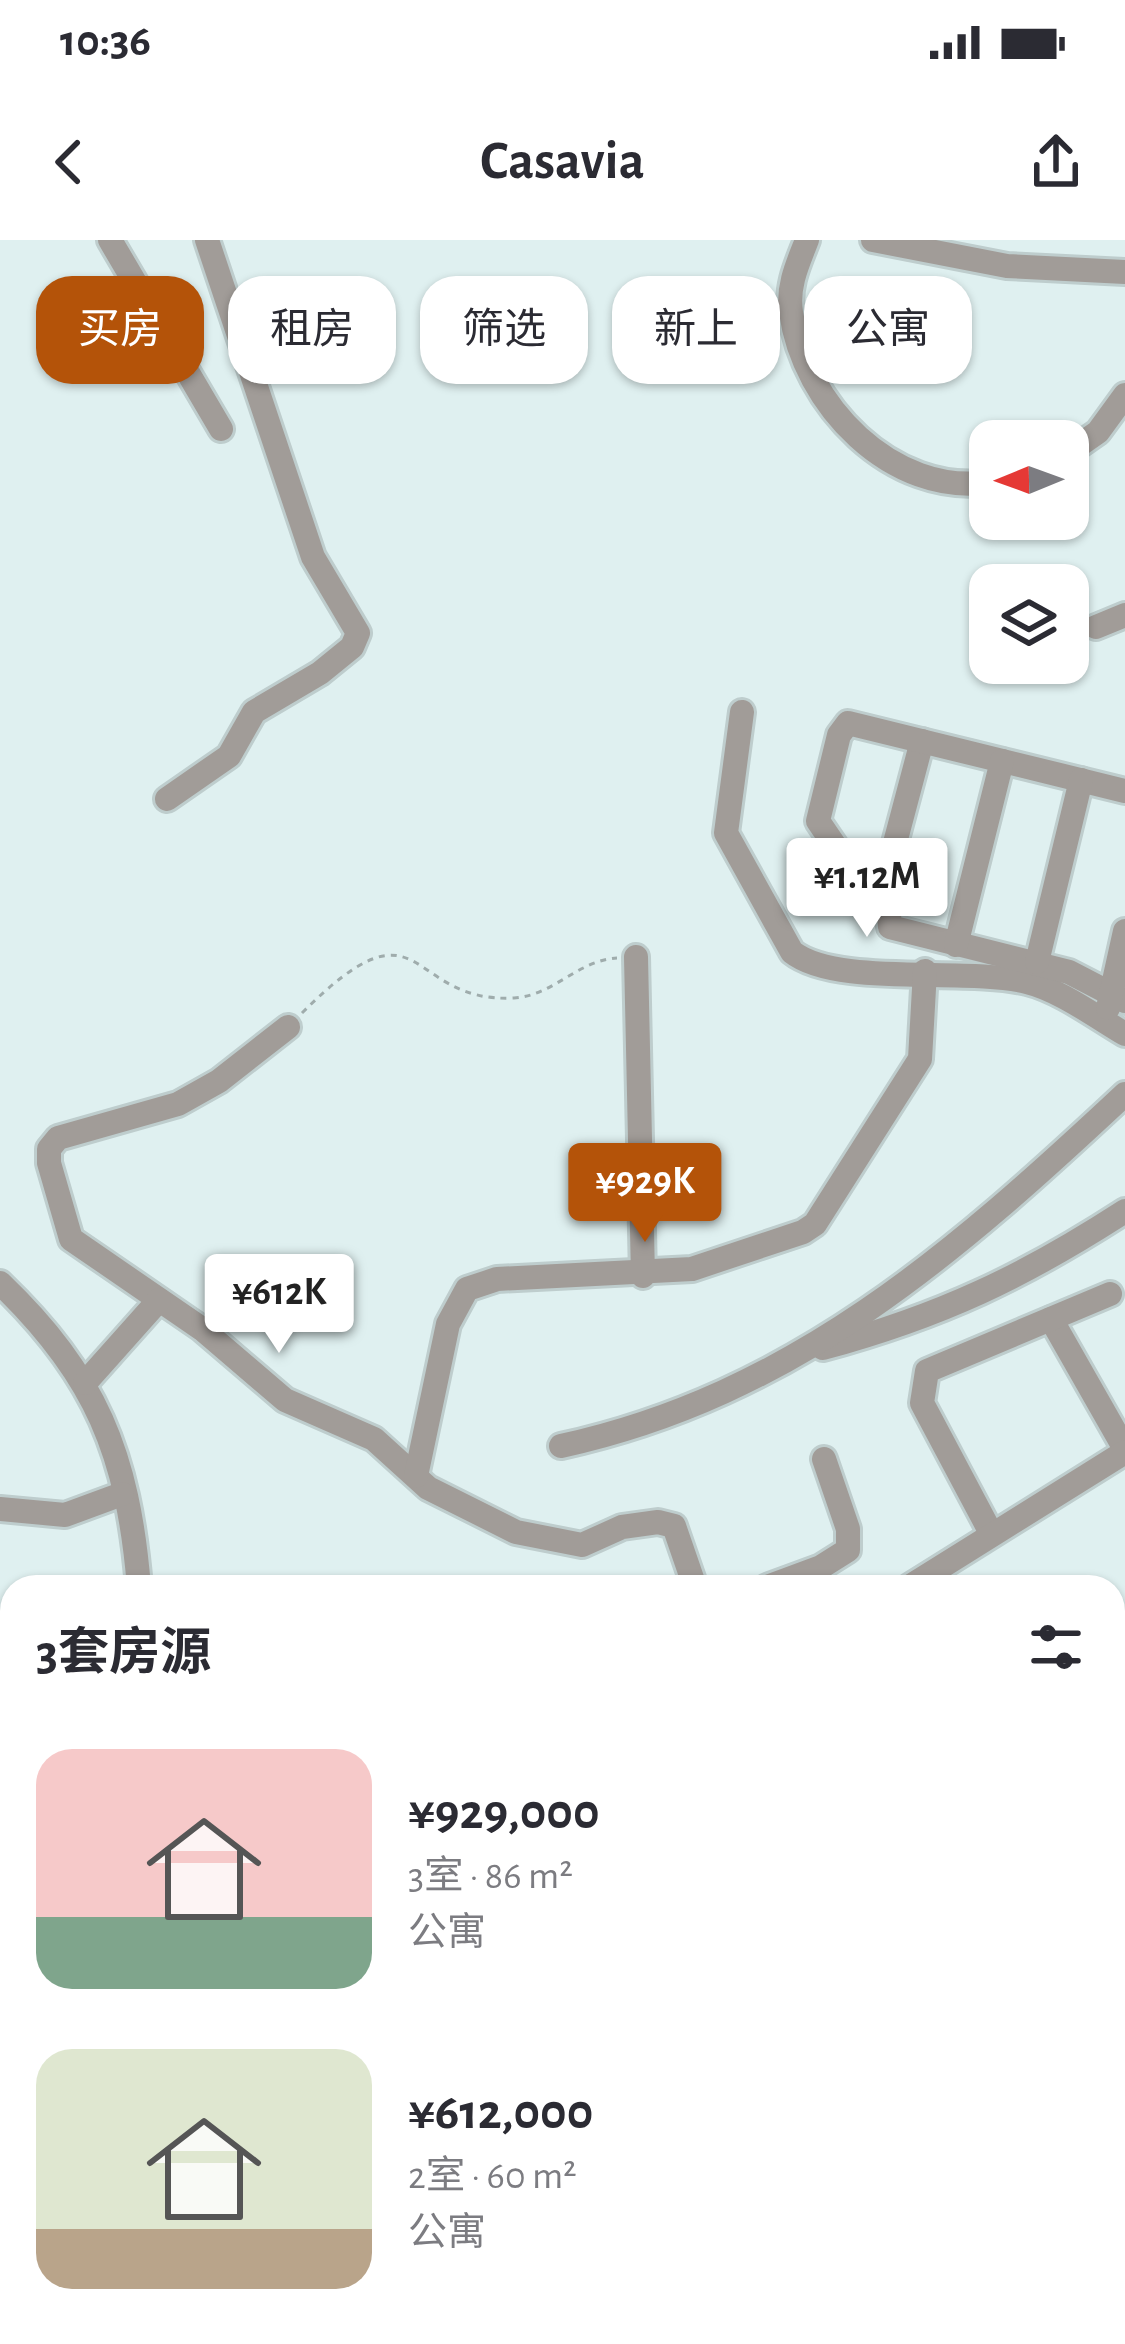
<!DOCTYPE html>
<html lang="zh">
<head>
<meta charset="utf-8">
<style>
	:root { --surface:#fff; --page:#f7f7f7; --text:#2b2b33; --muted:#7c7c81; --accent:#b45309 }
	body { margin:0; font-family:"Alegreya Sans","Noto Sans SC",sans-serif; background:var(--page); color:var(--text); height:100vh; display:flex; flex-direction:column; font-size:45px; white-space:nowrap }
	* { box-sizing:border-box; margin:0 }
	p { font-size:39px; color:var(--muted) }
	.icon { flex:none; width:66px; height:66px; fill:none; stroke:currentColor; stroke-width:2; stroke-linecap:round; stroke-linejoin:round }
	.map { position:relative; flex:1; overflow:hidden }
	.side { position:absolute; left:0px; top:1335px; width:1125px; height:771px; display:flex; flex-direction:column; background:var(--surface); border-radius:36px 36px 0 0; box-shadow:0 3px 9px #0004 }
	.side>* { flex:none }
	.banner { position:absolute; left:36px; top:36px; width:1053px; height:108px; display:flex; gap:24px }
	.needle { width:78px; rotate:269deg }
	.tools { position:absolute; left:969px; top:180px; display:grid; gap:24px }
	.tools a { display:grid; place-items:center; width:120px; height:120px; border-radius:24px; background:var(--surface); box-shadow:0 3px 9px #0004; font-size:60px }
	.price { position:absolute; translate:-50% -102px; padding:0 27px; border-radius:12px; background:#fff; color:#222; font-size:39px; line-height:78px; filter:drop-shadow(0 3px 6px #0008) }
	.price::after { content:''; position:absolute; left:50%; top:72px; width:36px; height:27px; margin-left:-18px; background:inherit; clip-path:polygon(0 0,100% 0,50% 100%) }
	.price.selected { background:var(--accent); color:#fff }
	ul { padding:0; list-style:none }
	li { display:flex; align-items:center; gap:36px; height:300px; padding:0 36px }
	li span { display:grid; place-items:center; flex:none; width:336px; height:240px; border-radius:36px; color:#555 }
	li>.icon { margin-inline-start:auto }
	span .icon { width:144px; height:144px; fill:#fffc; stroke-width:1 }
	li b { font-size:51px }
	h2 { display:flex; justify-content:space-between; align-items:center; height:144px; padding:0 36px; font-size:51px }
	.tag { padding:0 42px; border-radius:36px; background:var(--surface); box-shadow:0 3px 9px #0004; font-size:42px; line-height:108px }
	.tag.selected { background:var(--accent); color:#fff }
	.status { display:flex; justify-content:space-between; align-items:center; height:84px; padding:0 60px; background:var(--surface); direction:ltr }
	.status svg { height:33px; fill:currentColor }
	header { display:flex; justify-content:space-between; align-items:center; height:156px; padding:0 36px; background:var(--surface); font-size:54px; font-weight:600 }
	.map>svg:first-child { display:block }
	.green { fill:#8be6e6 }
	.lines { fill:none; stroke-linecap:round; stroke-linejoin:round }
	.minor-casing { stroke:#becdcd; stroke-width:30 }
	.path { stroke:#9facac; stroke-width:3; stroke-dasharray:6 6; stroke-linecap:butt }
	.minor { stroke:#a19c98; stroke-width:24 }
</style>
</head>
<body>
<div class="status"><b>10:36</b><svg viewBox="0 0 49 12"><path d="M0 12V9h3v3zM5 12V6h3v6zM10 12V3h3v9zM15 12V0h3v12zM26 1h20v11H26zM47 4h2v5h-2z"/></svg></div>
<header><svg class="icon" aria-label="back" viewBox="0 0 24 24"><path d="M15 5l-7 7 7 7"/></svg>Casavia<svg class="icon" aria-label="share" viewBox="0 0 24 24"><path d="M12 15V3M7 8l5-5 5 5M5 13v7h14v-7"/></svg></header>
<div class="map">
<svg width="1125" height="2104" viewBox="0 0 1125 2104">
	<rect width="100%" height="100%" fill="#dff0f0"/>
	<!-- green -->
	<g class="green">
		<path d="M1125 1733V1904L1113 1889V1734Z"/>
		<path d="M263 2094H739L740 2104H231Z"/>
	</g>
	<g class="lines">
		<defs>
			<g id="minor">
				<path d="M110 0 221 189"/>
				<path d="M807 0C798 23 787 46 791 72 803 164 892 257 990 242"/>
				<path d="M873 0 1007 26 1125 32"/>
				<path d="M1068 213 1098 192 1125 155"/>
				<path d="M1096 387 1125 375"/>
				<path d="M742 472 726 593 792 712C836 747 965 727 1027 742 1060 750 1096 777 1125 794"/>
				<path d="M922 501 886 637 890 687 1069 732 1125 761"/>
				<path d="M167 559 229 516 254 472 320 433 352 407 358 393 313 317 207 0"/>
				<path d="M886 637 837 609 818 581 839 495 848 483 1125 551"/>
				<path d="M956 705 1002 521"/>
				<path d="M636 717 643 1036"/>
				<path d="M1037 722 1081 540"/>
				<path d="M1108 768 1125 691"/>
				<path d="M288 787 219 841 178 864 58 898 49 909V923L71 999 202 1089 285 1160 374 1199 428 1248 516 1292 582 1305 622 1287 658 1282 674 1286 695 1347"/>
				<path d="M0 1043C96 1135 128 1214 139 1347"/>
				<path d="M1051 1079 1125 1209"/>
				<path d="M823 1108C941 1076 1023 1037 1125 971"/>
				<path d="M85 1143 159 1060"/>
				<path d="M561 1206C794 1155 955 1013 1125 854"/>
				<path d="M416 1236 448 1084 467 1049 497 1039 692 1029 803 992 815 984 920 819 925 731"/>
				<path d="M0 1269 65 1275 122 1254"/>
				<path d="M991 1293 922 1163 927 1131 1110 1054"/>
				<path d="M767 1347 821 1327 848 1310V1289L824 1219"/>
				<path d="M909 1347 1125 1212"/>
				<path d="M1113 1452 1125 1444"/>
				<path d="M0 1578 12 1574"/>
				<path d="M1113 1619 1125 1610"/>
				<path d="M1113 1689 1125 1671"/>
				<path d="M0 1739 12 1752"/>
				<path d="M1113 2018 1118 2015"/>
				<path d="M76 2094V2104"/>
				<path d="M160 2104 192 2094"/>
				<path d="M996 2104 1009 2094"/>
			</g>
		</defs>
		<!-- minor casing -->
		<use href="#minor" class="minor-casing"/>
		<!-- path -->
		<path class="path" d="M302 773C426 649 404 764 514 758 553 756 578 720 617 718"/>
		<!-- minor -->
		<use href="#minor" class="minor"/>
	</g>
</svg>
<div class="tools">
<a><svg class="needle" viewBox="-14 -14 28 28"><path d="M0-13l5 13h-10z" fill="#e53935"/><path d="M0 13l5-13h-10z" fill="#7c7c81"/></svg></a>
<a><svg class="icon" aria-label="layers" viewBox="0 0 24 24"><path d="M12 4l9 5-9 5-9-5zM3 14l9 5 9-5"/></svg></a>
</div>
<b class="price" style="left:867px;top:700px">¥1.12M</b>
<b class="price selected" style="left:645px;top:1005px">¥929K</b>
<b class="price" style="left:279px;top:1116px">¥612K</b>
<div class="banner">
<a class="tag selected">买房</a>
<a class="tag">租房</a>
<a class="tag">筛选</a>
<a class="tag">新上</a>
<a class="tag">公寓</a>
</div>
<section class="side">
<h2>3套房源<svg class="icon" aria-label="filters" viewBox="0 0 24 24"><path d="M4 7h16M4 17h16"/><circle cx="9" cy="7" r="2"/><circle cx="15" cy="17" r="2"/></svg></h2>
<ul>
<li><span style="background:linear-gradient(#f6c9c9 70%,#7fa58c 0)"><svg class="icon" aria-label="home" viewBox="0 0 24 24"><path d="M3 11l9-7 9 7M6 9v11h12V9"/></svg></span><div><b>¥929,000</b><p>3室 · 86 m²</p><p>公寓</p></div></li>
<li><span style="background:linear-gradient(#dfe7d0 75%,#b9a48a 0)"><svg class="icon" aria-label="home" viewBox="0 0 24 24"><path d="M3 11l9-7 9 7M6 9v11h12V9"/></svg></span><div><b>¥612,000</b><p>2室 · 60 m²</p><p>公寓</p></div></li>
</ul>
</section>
</div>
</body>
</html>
